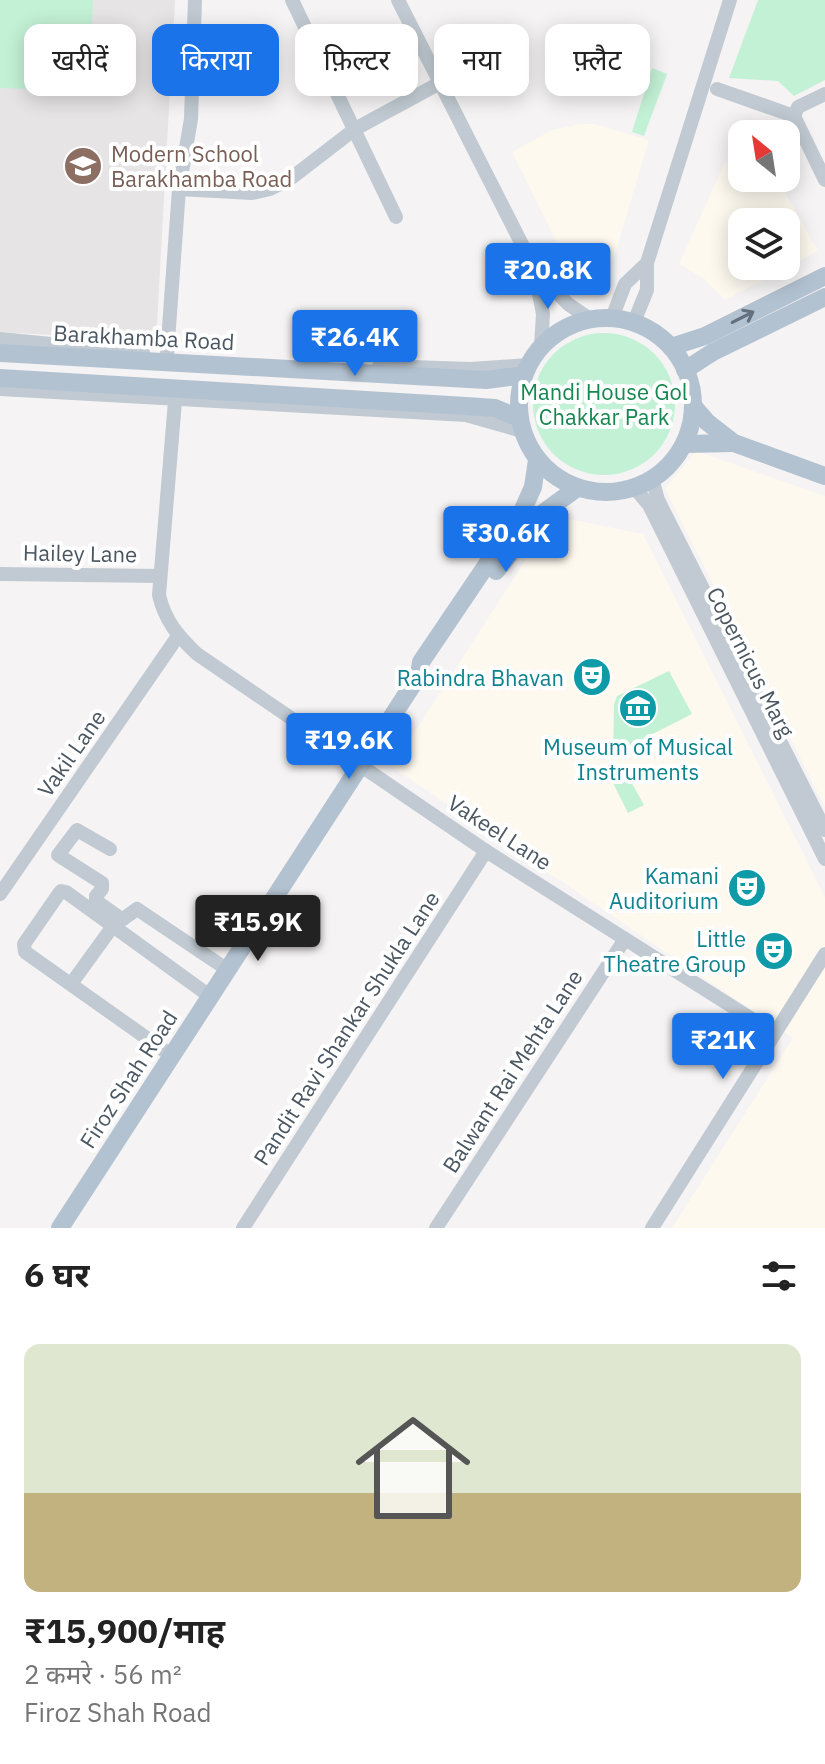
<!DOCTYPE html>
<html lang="hi">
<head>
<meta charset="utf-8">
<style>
	:root { --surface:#fff; --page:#f6f6f6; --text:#222; --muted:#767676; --line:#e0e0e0; --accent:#1a73e8 }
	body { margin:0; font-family:"IBM Plex Sans","Noto Sans Devanagari",sans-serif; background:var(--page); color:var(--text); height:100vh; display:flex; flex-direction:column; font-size:30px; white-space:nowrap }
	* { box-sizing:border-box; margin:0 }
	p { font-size:26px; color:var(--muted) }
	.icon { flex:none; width:44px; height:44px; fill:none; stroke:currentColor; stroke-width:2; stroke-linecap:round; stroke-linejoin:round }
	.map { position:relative; height:1228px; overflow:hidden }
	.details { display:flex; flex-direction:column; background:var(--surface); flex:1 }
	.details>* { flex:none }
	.top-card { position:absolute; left:24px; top:24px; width:778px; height:72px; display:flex; gap:16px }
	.needle { width:52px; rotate:330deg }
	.fabs { position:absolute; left:728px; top:120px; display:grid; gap:16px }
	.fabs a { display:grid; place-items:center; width:72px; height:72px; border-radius:16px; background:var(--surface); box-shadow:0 4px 20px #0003; font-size:40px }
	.price { position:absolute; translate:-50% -68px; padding:0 18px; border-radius:8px; background:var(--accent); color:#fff; font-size:26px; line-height:52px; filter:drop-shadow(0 2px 4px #0008) }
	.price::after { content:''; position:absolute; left:50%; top:48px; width:24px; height:18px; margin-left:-12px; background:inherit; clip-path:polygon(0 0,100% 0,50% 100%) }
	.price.selected { background:#222; color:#fff }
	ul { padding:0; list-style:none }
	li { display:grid; align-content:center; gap:16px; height:424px; padding:0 24px }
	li+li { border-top:2px solid var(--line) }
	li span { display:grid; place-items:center; height:248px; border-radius:16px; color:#555 }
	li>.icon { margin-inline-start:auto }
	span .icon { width:144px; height:144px; fill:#fffc; stroke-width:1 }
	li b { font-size:34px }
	h2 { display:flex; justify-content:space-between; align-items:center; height:96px; padding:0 24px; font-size:34px }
	.tag { padding:0 28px; border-radius:16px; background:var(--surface); box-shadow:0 4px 20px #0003; font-size:28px; line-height:72px }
	.tag.selected { background:var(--accent); color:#fff }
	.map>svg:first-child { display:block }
	.commercial { fill:#fdf9ef; fill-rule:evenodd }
	.education { fill:#e6e4e5 }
	.green { fill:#c3f1d5 }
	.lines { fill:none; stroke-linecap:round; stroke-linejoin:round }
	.minor { stroke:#c1cad2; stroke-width:14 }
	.major { stroke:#b3c2d1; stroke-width:18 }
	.oneway { stroke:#64717d }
	.labels { text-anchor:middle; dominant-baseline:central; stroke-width:8; stroke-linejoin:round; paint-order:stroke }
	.education-label { font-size:22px; fill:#785e54; stroke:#fff; text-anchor:start }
	.street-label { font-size:22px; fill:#4a5661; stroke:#fff }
	.park-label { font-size:22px; fill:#17864f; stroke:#fff }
	.culture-label { font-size:22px; fill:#0d838f; stroke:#fff; text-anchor:end }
</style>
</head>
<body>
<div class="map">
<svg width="825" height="1228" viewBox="0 0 825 1228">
	<rect width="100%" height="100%" fill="#f5f3f3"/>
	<!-- commercial -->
	<g class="commercial">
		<path d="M580 124H594L649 140 613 261 581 260 567 263 512 152 552 130Z"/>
		<path d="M725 162 742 168V178L778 180 818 251 725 300 704 279 679 264ZM786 222V266H742V222Z"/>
		<path d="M696 451 825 496V807L665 489Z"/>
		<path d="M554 516 643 534 825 897V1228H672L793 1038 392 767Z"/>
	</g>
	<!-- education -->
	<path class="education" d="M0 0H175L156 341 0 332Z"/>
	<!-- green -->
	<g class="green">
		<path d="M0 0H93L89 91 0 88Z"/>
		<path d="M758 0H825V80L794 96 778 81 729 78Z"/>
		<path d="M652 68 667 74 644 136 632 132Z"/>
		<circle cx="604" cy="404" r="71"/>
		<path d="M669 671 692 714 613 754 614 704 617 696Z"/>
		<path d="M624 769 644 805 628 813 610 777Z"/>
	</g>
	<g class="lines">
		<!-- minor -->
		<g class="minor">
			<path d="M292 0 396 217"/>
			<path d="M398 0 534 268 568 304 590 319"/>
			<path d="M717 89 794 116 825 180"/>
			<path d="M794 116 798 107 825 94"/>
			<path d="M179 189 252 193 270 189 290 179 355 129 440 83"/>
			<path d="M534 268 543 314 541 346"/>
			<path d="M612 318 625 284 647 263"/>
			<path d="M634 322 647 290V263L730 0"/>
			<path d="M0 339 143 353"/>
			<path d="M167 355 179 189 191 119 195 0"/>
			<path d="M379 366 471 369 528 365"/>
			<path d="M0 389 466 415 522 431"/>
			<path d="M175 401 159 595C165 621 178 636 197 654L486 851 766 1028"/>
			<path d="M652 478 658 500 825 830"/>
			<path d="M634 487 649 505 825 859"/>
			<path d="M0 574 159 576"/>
			<path d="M110 849 77 830 58 855 102 883V889L96 896V901L120 918 123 919 137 909 228 970"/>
			<path d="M0 894 178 636"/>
			<path d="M71 984 113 926"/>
			<path d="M172 1056 25 952 24 944 58 895 61 891 66 892 211 997"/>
			<path d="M243 1228 486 851"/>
			<path d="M436 1228 625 939"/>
			<path d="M652 1228 825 954"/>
		</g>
		<!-- major -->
		<g class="major">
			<circle cx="606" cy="405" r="87"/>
			<path d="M671 347 705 336 825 276"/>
			<path d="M0 353 486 380 524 375"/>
			<path d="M685 370 713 352 825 297"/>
			<path d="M0 378 466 406 495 408 519 418"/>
			<path d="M693 406 707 422 734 443 825 476"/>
			<path d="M684 444 734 443"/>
			<path d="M496 571 539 516 577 488"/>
			<path d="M60 1228 419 675 421 662 521 514 533 487 537 460"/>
		</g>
	</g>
	<!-- one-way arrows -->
	<defs><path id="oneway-shaft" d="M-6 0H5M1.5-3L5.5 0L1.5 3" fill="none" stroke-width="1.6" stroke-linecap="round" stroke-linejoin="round" transform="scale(2)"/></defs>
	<use class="oneway" href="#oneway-shaft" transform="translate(743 317) rotate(-27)"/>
	<!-- icons -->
	<defs>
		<symbol id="school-disc" viewBox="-11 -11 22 22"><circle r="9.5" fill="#8d6e63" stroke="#fff"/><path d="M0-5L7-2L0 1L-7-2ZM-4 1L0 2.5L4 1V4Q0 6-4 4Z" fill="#fff"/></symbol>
		<symbol id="theatre-disc" viewBox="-11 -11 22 22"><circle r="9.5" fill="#0f9aa8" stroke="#fff"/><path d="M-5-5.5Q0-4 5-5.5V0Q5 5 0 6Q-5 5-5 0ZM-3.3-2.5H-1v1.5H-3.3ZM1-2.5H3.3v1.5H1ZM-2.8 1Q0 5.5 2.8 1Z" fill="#fff"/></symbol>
		<symbol id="museum-disc" viewBox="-11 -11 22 22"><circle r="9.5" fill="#0f9aa8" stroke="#fff"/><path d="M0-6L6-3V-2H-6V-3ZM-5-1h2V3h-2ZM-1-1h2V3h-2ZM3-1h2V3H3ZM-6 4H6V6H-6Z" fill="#fff"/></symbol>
	</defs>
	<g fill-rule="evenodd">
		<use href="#school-disc" x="61" y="144" width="44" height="44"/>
		<use href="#theatre-disc" x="570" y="655" width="44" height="44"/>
		<use href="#museum-disc" x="616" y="686" width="44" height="44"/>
		<use href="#theatre-disc" x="725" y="866" width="44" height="44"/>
		<use href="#theatre-disc" x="752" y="929" width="44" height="44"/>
	</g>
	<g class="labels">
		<!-- education labels -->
		<g class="education-label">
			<text x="111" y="153">Modern School<tspan x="111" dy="25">Barakhamba Road</tspan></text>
		</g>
		<!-- street labels -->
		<g class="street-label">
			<text transform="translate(144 337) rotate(3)">Barakhamba Road</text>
			<text transform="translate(80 553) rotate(1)">Hailey Lane</text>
			<text transform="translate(751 662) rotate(63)">Copernicus Marg</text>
			<text transform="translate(71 753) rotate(-55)">Vakil Lane</text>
			<text transform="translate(500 832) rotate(33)">Vakeel Lane</text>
			<text transform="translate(346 1028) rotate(-57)">Pandit Ravi Shankar Shukla Lane</text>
			<text transform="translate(512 1071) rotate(-57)">Balwant Rai Mehta Lane</text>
			<text transform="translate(128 1079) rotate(-57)">Firoz Shah Road</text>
		</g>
		<!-- park labels -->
		<g class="park-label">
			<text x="604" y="391">Mandi House Gol<tspan x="604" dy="25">Chakkar Park</tspan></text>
		</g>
		<!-- culture labels -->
		<g class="culture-label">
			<text x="564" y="677">Rabindra Bhavan</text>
			<text x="638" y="746" text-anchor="middle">Museum of Musical<tspan x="638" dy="25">Instruments</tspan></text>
			<text x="719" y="875">Kamani<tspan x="719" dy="25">Auditorium</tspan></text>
			<text x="746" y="938">Little<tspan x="746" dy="25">Theatre Group</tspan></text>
		</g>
	</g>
</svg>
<div class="fabs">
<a><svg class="needle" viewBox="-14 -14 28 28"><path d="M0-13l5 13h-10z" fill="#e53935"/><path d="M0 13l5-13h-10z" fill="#767676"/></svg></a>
<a><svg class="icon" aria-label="layers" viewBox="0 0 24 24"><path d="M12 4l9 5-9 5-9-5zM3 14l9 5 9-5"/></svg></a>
</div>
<b class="price" style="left:548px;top:311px">₹20.8K</b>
<b class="price" style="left:355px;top:378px">₹26.4K</b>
<b class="price" style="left:506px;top:574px">₹30.6K</b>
<b class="price" style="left:349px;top:781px">₹19.6K</b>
<b class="price selected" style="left:258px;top:963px">₹15.9K</b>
<b class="price" style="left:723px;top:1081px">₹21K</b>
<div class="top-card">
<a class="tag">खरीदें</a>
<a class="tag selected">किराया</a>
<a class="tag">फ़िल्टर</a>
<a class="tag">नया</a>
<a class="tag">फ़्लैट</a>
</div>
</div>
<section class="details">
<h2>6 घर<svg class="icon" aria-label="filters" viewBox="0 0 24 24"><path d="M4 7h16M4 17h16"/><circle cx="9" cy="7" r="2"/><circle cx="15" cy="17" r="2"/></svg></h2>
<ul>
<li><span style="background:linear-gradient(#dfe7d0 60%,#c2b280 0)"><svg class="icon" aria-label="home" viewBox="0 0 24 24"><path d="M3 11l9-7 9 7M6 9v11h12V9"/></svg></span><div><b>₹15,900/माह</b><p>2 कमरे · 56 m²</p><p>Firoz Shah Road</p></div></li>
</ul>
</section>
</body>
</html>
